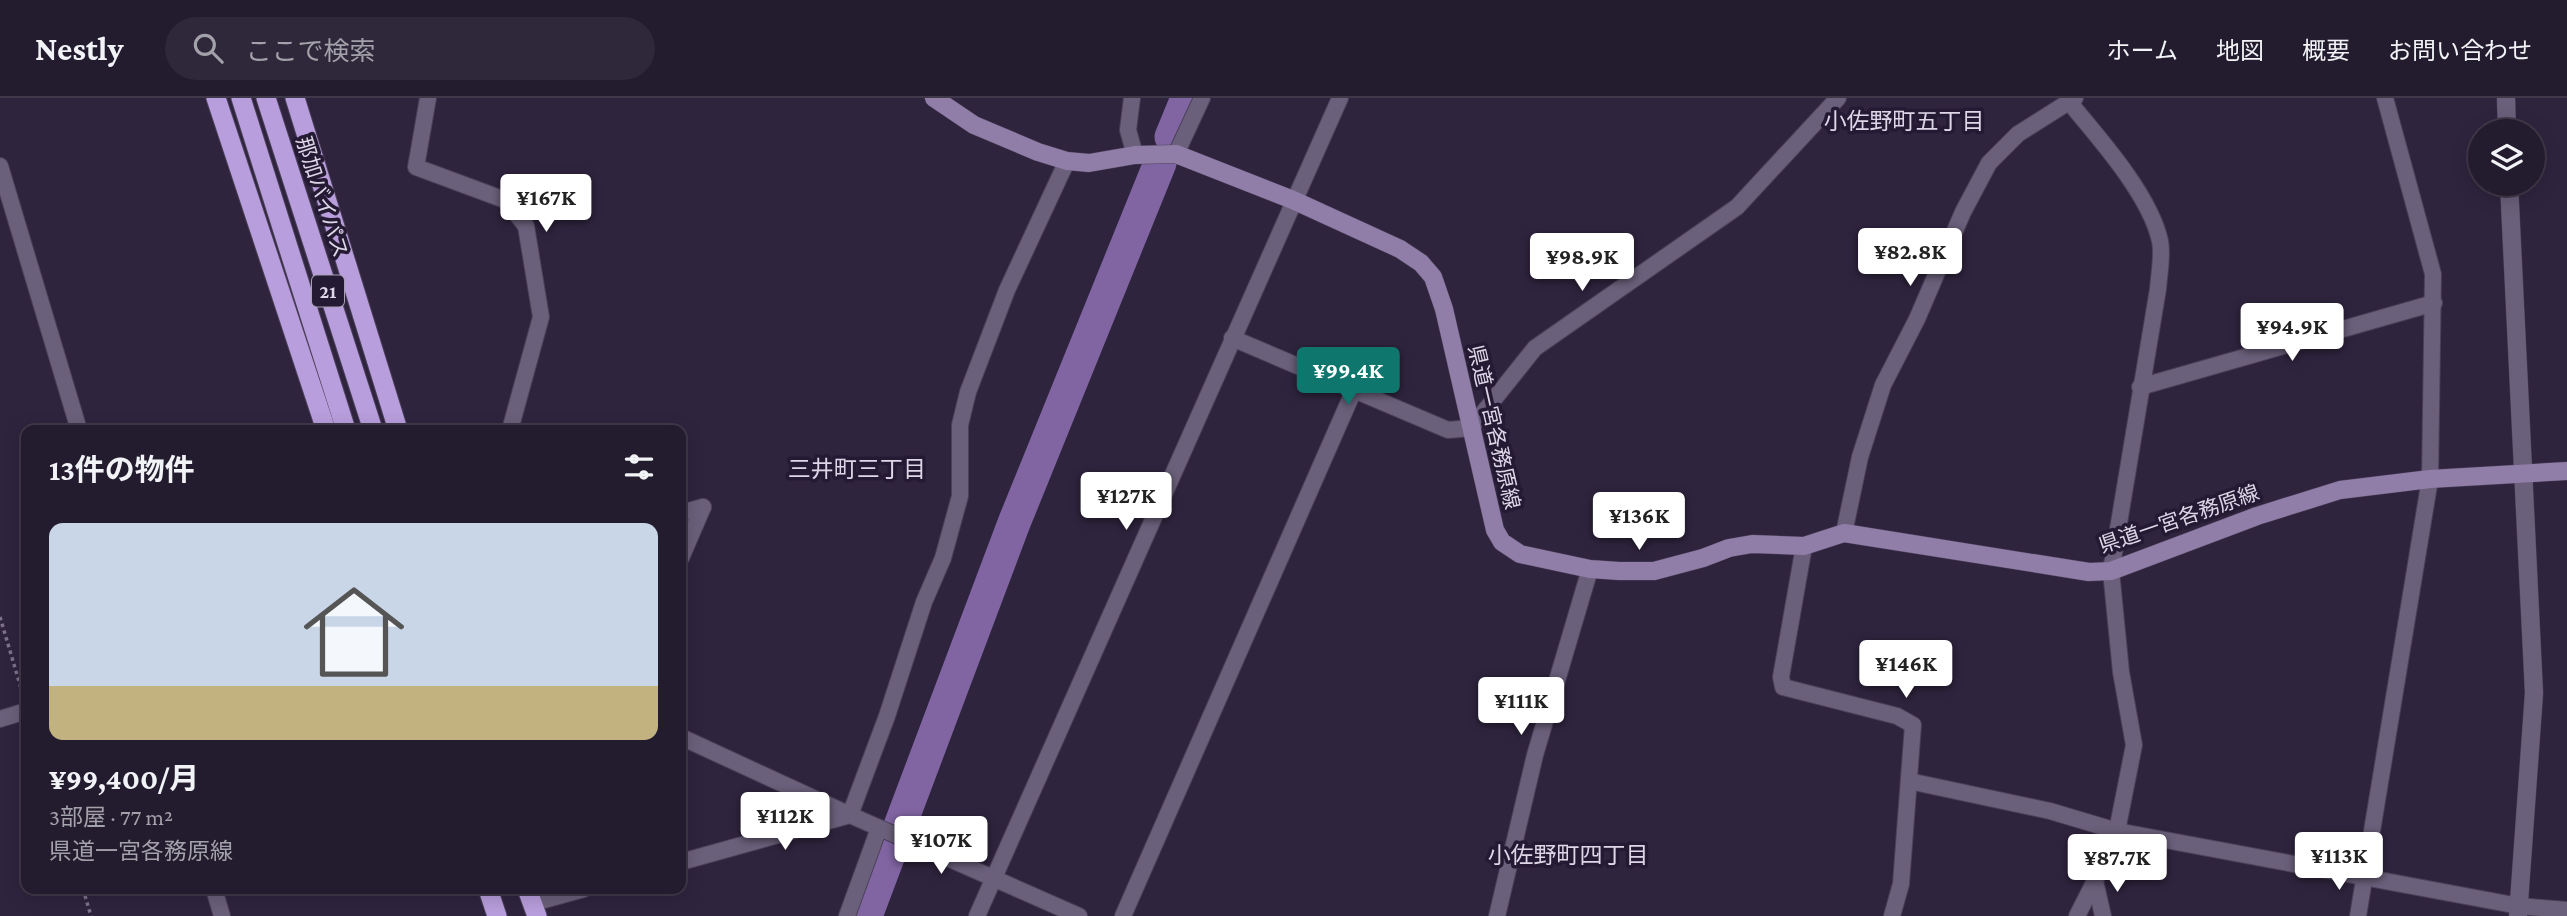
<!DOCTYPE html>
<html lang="ja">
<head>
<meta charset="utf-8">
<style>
	:root { --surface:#231b2e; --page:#2f283a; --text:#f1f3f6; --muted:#a3a1aa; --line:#40394a; --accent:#0f766e }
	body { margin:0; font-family:"Crimson Pro","Noto Sans JP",serif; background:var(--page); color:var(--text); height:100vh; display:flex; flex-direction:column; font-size:26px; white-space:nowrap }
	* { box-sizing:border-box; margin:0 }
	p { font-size:23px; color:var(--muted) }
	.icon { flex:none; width:38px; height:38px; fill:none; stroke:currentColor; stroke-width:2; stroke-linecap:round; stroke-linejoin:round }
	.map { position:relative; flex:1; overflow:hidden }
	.panel { position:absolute; left:21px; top:327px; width:665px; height:469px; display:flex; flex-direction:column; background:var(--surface); border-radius:14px; box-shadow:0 4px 18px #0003,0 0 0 2px var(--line) }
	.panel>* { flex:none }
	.fabs { position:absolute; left:2468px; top:21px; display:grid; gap:14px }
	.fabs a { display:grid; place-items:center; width:77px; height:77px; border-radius:50%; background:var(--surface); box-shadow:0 4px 18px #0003,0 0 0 2px var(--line); font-size:35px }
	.price { position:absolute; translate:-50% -60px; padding:0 16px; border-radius:7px; background:#fff; color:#222; font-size:23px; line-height:46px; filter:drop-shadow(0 2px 4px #0008) }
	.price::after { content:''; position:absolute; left:50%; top:42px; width:21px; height:16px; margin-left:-10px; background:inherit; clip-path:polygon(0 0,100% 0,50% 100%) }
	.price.selected { background:var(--accent); color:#fff }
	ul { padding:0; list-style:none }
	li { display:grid; align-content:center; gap:14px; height:371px; padding:0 28px }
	li span { display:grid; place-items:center; height:217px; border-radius:14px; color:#555 }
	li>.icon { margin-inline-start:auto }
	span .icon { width:126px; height:126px; fill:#fffc; stroke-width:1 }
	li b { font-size:30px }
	h2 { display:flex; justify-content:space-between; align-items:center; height:84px; padding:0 28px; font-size:30px }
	header { display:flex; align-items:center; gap:42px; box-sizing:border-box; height:98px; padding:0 35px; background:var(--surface); border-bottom:2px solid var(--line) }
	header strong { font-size:33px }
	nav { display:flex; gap:38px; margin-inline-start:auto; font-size:24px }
	.search { width:490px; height:63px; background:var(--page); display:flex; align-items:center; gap:18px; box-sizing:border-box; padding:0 24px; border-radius:38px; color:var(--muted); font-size:26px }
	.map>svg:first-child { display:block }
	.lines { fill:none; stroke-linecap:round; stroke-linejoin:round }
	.river { stroke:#8165a3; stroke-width:33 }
	.minor-casing { stroke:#4b4059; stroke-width:18 }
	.tertiary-casing { stroke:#4b4059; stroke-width:19 }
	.secondary-casing { stroke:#4b4059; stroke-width:19 }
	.trunk-casing { stroke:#4b4059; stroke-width:21 }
	.path { stroke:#7c7289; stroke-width:3.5; stroke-dasharray:3.5 3.5; stroke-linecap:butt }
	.minor { stroke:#6b607b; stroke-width:16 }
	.tertiary { stroke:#6b607b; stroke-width:18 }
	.secondary { stroke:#907da8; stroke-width:18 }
	.trunk { stroke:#b89edc; stroke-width:19 }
	.labels { text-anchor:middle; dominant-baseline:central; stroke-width:7; stroke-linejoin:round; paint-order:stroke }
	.shield { fill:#251a33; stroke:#a69eb1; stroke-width:2 }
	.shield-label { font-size:19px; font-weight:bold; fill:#ddd6e7 }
	.street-label { font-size:21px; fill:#ddd6e7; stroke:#251a33 }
	.neighbourhood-label { font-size:23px; fill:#ddd6e7; stroke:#251a33 }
</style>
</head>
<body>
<header>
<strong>Nestly</strong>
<div class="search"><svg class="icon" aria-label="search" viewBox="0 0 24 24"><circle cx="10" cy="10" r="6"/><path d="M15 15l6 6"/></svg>ここで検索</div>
<nav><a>ホーム</a><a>地図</a><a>概要</a><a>お問い合わせ</a></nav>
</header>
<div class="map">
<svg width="2567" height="818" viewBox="0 0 2567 818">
	<rect width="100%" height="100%" fill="#2f243e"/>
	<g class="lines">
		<!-- river -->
		<g class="river">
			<path d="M1171 39 1187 0"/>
			<path d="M866 818 1014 425 1160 65"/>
		</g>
		<defs>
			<g id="minor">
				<path d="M428 0 416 69 505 102 526 128 541 219 510 332"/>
				<path d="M1132 0 1128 32 1135 57"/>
				<path d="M2069 4C2099 40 2150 97 2160 143 2163 157 2159 176 2158 191L2111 473 2121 574 2134 647 2115 743 2077 818"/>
				<path d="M1176 56 1202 0"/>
				<path d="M0 68 79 332"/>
				<path d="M1232 240 1448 332 1471 330 1535 250 1737 109 1838 0"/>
				<path d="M2140 289 2434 205"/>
				<path d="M681 415 703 409"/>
				<path d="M1844 435 1860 359 1883 287 1917 221 1963 114 1989 65 2018 36 2075 0"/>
				<path d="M1804 448 1781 579 1783 589 1897 618 1913 627 1901 786 1892 818"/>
				<path d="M681 460 703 409"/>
				<path d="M0 621 26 613"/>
				<path d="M681 639 850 717 887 618 924 504 943 460 960 398V327L968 294 1007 192 1067 63"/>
				<path d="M1909 683 2050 713 2117 733 2519 808 2567 812"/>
				<path d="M681 764 850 717 1079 818"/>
				<path d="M2095 783 2103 818"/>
				<path d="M214 791 222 818"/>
				<path d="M533 805 584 791"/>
				<path d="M847 818 879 730"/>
				<path d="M977 818 1340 0"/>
				<path d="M1123 818 1354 292"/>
				<path d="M1497 818 1535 657 1590 471"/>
				<path d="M2358 818 2430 381 2433 176 2385 0"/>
			</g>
			<g id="tertiary">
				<path d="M2506 0 2507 33"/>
				<path d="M2509 86 2534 595 2518 818"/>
			</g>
			<path id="secondary" d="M934 0 974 27 1038 54 1067 63 1089 65 1135 57 1176 56 1293 102 1400 151 1421 165 1433 179 1444 211 1495 432 1502 444 1520 456 1590 471 1619 473H1654L1703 460 1729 450 1752 446 1804 448 1844 435 2089 474 2111 473 2257 418 2340 392 2430 381 2567 373"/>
			<g id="trunk">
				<path d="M216 0 326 332"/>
				<path d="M241 0 346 332"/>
				<path d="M266 0 373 332"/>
				<path d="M295 0 398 332"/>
				<path d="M488 791 497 818"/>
				<path d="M527 791 537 818"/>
			</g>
		</defs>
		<!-- minor casing -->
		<use href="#minor" class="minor-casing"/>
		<!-- tertiary casing -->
		<use href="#tertiary" class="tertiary-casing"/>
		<!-- secondary casing -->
		<use href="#secondary" class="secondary-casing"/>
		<!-- trunk casing -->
		<use href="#trunk" class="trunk-casing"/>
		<!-- path -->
		<g class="path">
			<path d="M0 519 23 597"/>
			<path d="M83 791 91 818"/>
		</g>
		<!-- minor -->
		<use href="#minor" class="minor"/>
		<!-- tertiary -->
		<use href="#tertiary" class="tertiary"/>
		<!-- secondary -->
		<use href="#secondary" class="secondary"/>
		<!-- trunk -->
		<use href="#trunk" class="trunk"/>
	</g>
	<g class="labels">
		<!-- shield labels -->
		<rect class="shield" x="312" y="177.5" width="32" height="31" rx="5"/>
		<g class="shield-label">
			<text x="328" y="193">21</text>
		</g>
		<!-- street labels -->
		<g class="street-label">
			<text transform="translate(322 99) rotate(72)">那加バイパス</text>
			<text transform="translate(1494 329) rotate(77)">県道一宮各務原線</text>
			<text transform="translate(2179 421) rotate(-19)">県道一宮各務原線</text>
		</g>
		<!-- neighbourhood labels -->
		<g class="neighbourhood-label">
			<text x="1904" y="23">小佐野町五丁目</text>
			<text x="857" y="371">三井町三丁目</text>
			<text x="1568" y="757">小佐野町四丁目</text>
		</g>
	</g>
</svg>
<div class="fabs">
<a><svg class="icon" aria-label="layers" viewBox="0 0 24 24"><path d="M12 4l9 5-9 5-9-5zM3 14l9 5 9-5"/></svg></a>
</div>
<b class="price" style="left:546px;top:136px">¥167K</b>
<b class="price" style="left:1910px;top:190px">¥82.8K</b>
<b class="price" style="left:1582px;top:195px">¥98.9K</b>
<b class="price" style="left:2292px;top:265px">¥94.9K</b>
<b class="price selected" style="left:1348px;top:309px">¥99.4K</b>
<b class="price" style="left:1126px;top:434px">¥127K</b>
<b class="price" style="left:1639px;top:454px">¥136K</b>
<b class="price" style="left:1906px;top:602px">¥146K</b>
<b class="price" style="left:1521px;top:639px">¥111K</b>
<b class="price" style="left:785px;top:754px">¥112K</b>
<b class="price" style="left:941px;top:778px">¥107K</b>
<b class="price" style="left:2339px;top:794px">¥113K</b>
<b class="price" style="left:2117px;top:796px">¥87.7K</b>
<section class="panel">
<h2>13件の物件<svg class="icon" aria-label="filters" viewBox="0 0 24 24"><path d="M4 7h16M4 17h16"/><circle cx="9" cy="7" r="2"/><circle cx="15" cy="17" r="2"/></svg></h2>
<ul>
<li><span style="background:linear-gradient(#c9d6e8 75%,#c2b280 0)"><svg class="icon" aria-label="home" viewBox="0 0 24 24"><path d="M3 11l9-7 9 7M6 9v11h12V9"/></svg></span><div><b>¥99,400/月</b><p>3部屋 · 77 m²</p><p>県道一宮各務原線</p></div></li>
</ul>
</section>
</div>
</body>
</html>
